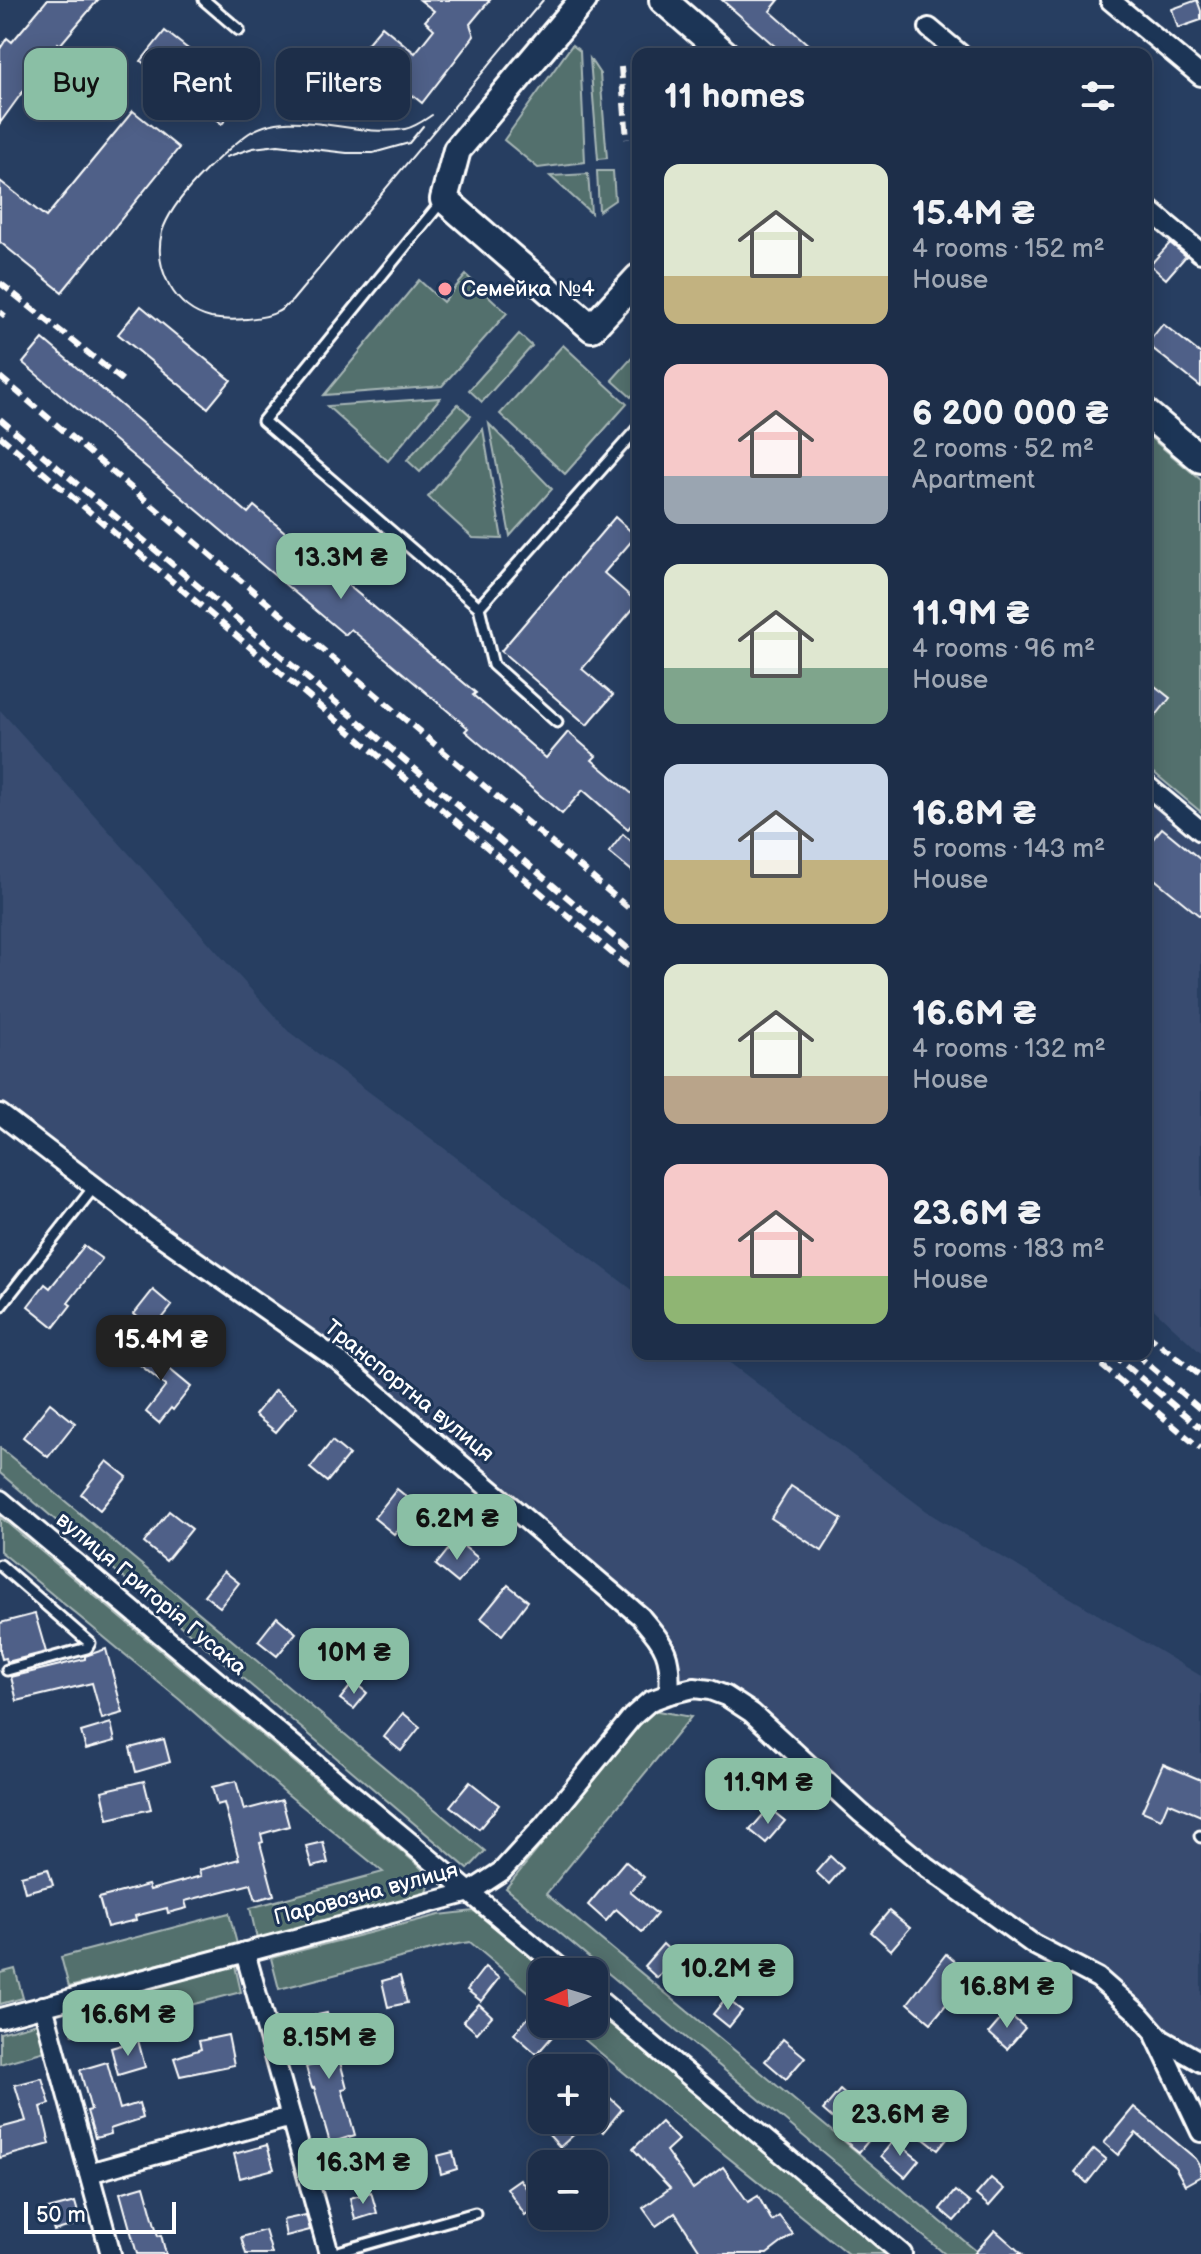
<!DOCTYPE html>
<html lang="en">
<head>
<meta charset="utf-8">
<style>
	:root { --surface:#1d2e49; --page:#253650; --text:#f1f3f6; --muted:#a0a8b4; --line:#3b4a61; --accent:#8abfa5 }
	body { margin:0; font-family:"Balsamiq Sans",sans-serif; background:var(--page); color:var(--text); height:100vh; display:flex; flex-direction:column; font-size:30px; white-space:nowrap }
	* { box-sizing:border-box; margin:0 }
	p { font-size:26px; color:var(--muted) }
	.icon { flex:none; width:44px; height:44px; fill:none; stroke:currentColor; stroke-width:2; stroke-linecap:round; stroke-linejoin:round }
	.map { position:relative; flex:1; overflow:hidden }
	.drawer { position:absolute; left:632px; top:48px; width:520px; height:1312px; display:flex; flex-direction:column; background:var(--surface); border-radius:16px; box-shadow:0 4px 20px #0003,0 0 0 2px var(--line) }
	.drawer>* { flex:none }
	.hud { position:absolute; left:24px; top:48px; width:488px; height:72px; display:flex; gap:16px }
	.needle { width:52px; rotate:266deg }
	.controls { position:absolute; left:528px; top:1958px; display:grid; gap:16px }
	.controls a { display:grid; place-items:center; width:80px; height:80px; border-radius:16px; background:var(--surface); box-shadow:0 4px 20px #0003,0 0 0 2px var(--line); font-size:40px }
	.scale { position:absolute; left:24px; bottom:20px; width:152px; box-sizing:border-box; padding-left:8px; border:4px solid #fff; border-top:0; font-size:22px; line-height:28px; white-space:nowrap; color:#fff; -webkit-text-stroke:6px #1d3557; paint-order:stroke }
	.price { position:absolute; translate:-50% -68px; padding:0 18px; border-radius:16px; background:var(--accent); color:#111; font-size:26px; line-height:52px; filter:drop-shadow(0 2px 4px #0008) }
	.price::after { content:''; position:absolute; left:50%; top:48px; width:24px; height:18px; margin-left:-12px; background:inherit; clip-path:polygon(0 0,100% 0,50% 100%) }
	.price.selected { background:#222; color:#fff }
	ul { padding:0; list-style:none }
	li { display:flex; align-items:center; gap:24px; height:200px; padding:0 32px }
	li span { display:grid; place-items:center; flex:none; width:224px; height:160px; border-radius:16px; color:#555 }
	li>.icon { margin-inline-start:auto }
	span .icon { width:96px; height:96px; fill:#fffc; stroke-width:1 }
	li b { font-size:34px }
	h2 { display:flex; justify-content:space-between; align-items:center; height:96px; padding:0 32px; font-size:34px }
	.chip { padding:0 28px; border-radius:16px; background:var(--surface); box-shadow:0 4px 20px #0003,0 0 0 2px var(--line); font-size:28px; line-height:72px }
	.chip.selected { background:var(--accent); color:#111 }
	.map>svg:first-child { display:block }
	.built { fill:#374c70 }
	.green { fill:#526f6d; stroke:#a8b7b6; stroke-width:2 }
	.building { fill:#4f6188; stroke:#fff; stroke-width:2 }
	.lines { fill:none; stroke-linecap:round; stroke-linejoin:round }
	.lane-casing { stroke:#fff; stroke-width:15 }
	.street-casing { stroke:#fff; stroke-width:24 }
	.secondary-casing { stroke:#fff; stroke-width:32 }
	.lane { stroke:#1d3557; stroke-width:9 }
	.street { stroke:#1d3557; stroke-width:18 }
	.secondary { stroke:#1d3557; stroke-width:26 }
	.tram { stroke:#fff; stroke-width:2 }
	.rail { stroke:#fff; stroke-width:6; stroke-dasharray:12 6; stroke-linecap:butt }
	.poi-dot { fill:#ff9aa2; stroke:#1d3557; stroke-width:3 }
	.labels { text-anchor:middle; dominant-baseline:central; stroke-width:6; stroke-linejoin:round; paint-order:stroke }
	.poi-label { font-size:22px; fill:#fff; stroke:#1d3557; text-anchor:start }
	.street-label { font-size:22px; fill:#fff; stroke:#1d3557 }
</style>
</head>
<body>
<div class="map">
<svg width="1201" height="2254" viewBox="0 0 1201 2254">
	<rect width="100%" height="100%" fill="#273e61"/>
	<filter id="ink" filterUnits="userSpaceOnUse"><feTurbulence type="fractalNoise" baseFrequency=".0125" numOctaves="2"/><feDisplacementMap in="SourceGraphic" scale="16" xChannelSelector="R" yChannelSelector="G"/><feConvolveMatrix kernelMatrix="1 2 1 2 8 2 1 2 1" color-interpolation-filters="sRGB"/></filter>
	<g filter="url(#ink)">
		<!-- built -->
		<g class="built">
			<path d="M0 710 288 1031 638 1294V1354H718L932 1515 1201 1676V2062L1139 2014 1033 1944 726 1696 669 1694 664 1645 339 1361 0 1114Z"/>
			<path d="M1146 800 1201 846V1353L1146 1302Z"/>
		</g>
		<!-- green -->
		<g class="green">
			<path d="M572 45 580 51 585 162 538 168 504 140Z"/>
			<path d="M590 59 600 74 607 158 598 159Z"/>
			<path d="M613 171 615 200 599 211 597 171Z"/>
			<path d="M588 174 591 213 550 176Z"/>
			<path d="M466 275 507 313 442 386 324 395 419 280 443 302Z"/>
			<path d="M519 334 532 346 482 402 469 390Z"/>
			<path d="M563 345 627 404 565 474 500 414Z"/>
			<path d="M638 351V389L631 397 612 380Z"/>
			<path d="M440 398 388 461 327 406Z"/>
			<path d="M458 404 471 416 420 472 407 460Z"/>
			<path d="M489 424 552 489 510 536Z"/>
			<path d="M483 429 502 539 473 538 428 497Z"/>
			<path d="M1146 434 1201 480V812L1146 766Z"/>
			<path d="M0 1448 53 1491 485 1851 468 1869 0 1473Z"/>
			<path d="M0 1517 418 1865C430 1877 432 1879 426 1896L257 1939 250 1908 383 1872 286 1793 180 1700 0 1551Z"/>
			<path d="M652 1710 691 1717 546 1894 980 2254H945L506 1888Z"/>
			<path d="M474 1911 549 1972H542V2003L470 1942 447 1946 279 1989 271 1958 439 1915Z"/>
			<path d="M229 1913 237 1944 69 1987 61 1957Z"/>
			<path d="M234 1961 241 1992 73 2035 65 2004Z"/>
			<path d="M15 1969 23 1998 0 2004V1973Z"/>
			<path d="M594 2009 891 2254H848L653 2097 566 2024H594Z"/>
			<path d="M37 2023 45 2051 0 2064V2033Z"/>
		</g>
		<!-- building -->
		<g class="building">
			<path d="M47 0H98L60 45 58 43 0 123V49L7 38 12 42Z"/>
			<path d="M420 0H490L470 24 474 36 422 103 360 52 382 26 415 53 434 29 425 21 434 11Z"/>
			<path d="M722 0H779L770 11 819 54H784Z"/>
			<path d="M1197 0 1201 11V20L1178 28 1172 9Z"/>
			<path d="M165 31 246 94 222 124 141 61Z"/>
			<path d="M133 111 179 148 62 292 0 242V181L46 217Z"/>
			<path d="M1170 243 1186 256 1166 279 1150 265Z"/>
			<path d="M141 306 231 380 208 408 118 334Z"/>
			<path d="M1163 324 1201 354V387L1147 344Z"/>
			<path d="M43 339 248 513 254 506 476 693 473 695 546 758 568 732 596 756 592 760 638 799V817L628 829 583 790 562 814 465 731 468 728 351 629 345 635 23 363Z"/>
			<path d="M615 517 636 536 604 573 638 603 582 669 613 695 587 725 501 651Z"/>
			<path d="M1146 679 1170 698 1146 728Z"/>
			<path d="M1162 828 1201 860V917L1146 872V847Z"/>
			<path d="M623 834 638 847V876L609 852Z"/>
			<path d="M84 1246 102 1259 68 1303 71 1305 54 1327 28 1306 45 1284 50 1288Z"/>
			<path d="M153 1290 172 1306 153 1330 134 1314Z"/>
			<path d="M138 1343 191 1387 173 1410 171 1408 159 1423 146 1412 166 1386 128 1355Z"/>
			<path d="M275 1390 297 1407 276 1432 255 1415Z"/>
			<path d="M50 1403 75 1423 48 1457 23 1437Z"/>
			<path d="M332 1441 349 1455 327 1482 310 1468Z"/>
			<path d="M107 1461 127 1477 100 1510 81 1494Z"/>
			<path d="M791 1486 842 1519 822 1551 771 1518Z"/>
			<path d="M397 1489 418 1506 394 1534 374 1518Z"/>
			<path d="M169 1511 192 1529 166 1561 144 1543Z"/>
			<path d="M456 1540 478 1558 458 1583 436 1565Z"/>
			<path d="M224 1571 239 1583 220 1607 204 1595Z"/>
			<path d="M508 1585 528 1601 502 1635 481 1618Z"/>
			<path d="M35 1614 46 1652 7 1662 6 1658 2 1659 0 1651V1623Z"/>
			<path d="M277 1617 296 1633 277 1656 258 1641Z"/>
			<path d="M106 1649 123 1713 102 1719 92 1683 17 1701 11 1677 85 1659V1656Z"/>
			<path d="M354 1682 367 1693 354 1709 340 1699Z"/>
			<path d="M403 1713 420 1727 401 1751 384 1737Z"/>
			<path d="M111 1723 115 1741 86 1749 81 1732Z"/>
			<path d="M164 1739 170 1762 136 1772 130 1748Z"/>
			<path d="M1163 1764 1201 1780V1816L1168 1802 1161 1819 1142 1811Z"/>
			<path d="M144 1781 151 1809 108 1819 102 1791Z"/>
			<path d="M236 1781 244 1810 282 1800 289 1826 261 1834 263 1842 260 1843 274 1895 256 1900 251 1884 185 1901 187 1908 168 1913 167 1908 135 1916 136 1920 107 1927 99 1898 148 1885 150 1890 201 1876 199 1870 239 1859 224 1803 217 1805 212 1787Z"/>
			<path d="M470 1782 499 1805 479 1829 450 1806Z"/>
			<path d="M769 1808 785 1821 766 1843 750 1830Z"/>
			<path d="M323 1842 328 1863 312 1867 306 1846Z"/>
			<path d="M830 1856 843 1868 829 1884 816 1872Z"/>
			<path d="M625 1861 644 1877 630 1892 657 1914 642 1932 616 1909 606 1921 588 1905Z"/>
			<path d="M48 1869 53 1885 25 1892 21 1876Z"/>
			<path d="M889 1911 910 1928 891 1950 871 1932Z"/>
			<path d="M663 1944 676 1956 657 1978 644 1966Z"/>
			<path d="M946 1954 970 1975 931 2023 908 2003Z"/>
			<path d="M485 1967 499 1978 481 2001 467 1990Z"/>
			<path d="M400 1976 407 2003 388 2007 382 1981Z"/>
			<path d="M726 1998 742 2011 729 2027 713 2014Z"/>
			<path d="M479 2004 492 2016 477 2033 463 2021Z"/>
			<path d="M534 2011 542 2018V2024H549L557 2031 537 2054 514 2034Z"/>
			<path d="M1007 2012 1025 2028 1007 2049 989 2033Z"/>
			<path d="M327 2013 347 2088 342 2089 355 2135 330 2143 314 2087 312 2088 306 2067 320 2063 308 2017Z"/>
			<path d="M228 2035 234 2065 180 2076 174 2058 201 2049 199 2041Z"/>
			<path d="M783 2039 805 2057 786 2079 765 2061Z"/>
			<path d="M138 2040 145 2067 118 2075 111 2048Z"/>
			<path d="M107 2062 120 2109 139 2103 143 2118 110 2129 111 2134 95 2138 87 2111 91 2110 80 2070Z"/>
			<path d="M42 2078 50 2104 41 2107 50 2144 0 2158V2128L26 2121 15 2085Z"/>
			<path d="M840 2090 855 2103 838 2123 823 2110Z"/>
			<path d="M607 2095 622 2109 603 2132 594 2124V2110Z"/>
			<path d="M1134 2107 1196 2159 1201 2167V2176L1185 2185 1175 2167 1136 2133 1118 2155 1104 2143Z"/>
			<path d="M564 2120H590L560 2147 548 2134Z"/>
			<path d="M939 2121 952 2133 938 2150 924 2139Z"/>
			<path d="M661 2122 678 2140 666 2151 693 2189 723 2167 748 2202 758 2196 772 2221 779 2216 793 2234 767 2254H702L675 2213 656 2226 643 2208 670 2188 633 2149Z"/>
			<path d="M860 2123 874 2134 859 2152 845 2141Z"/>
			<path d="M894 2140 919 2160 905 2177 881 2156Z"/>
			<path d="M267 2145 274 2169 240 2178 234 2154Z"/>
			<path d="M1094 2149 1106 2159 1087 2183 1075 2172Z"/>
			<path d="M453 2152 457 2169 441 2174 437 2156Z"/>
			<path d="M390 2154 395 2171 372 2178 367 2160Z"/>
			<path d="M991 2178 1004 2189 989 2206 976 2195Z"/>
			<path d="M520 2179 538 2206 525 2215 507 2188Z"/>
			<path d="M144 2186 158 2236 161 2235 166 2254H137L120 2193Z"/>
			<path d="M955 2191 970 2203 954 2221 940 2209Z"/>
			<path d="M371 2192 377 2213 355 2220 350 2198Z"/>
			<path d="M75 2202 81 2223 54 2231 48 2209Z"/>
			<path d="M306 2215 310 2230 286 2236 283 2220Z"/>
			<path d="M265 2230 272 2254H246L241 2237Z"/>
			<path d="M995 2230 1022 2254H974Z"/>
		</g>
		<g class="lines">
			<defs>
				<g id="lane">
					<path d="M204 0 239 30"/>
					<path d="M443 200 263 421 479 607 493 665 557 722"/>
					<path d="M479 607 638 428"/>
					<path d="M0 1307 94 1187"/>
					<path d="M0 1565 90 1643 87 1648 7 1670"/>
					<path d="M1200 1836 1201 1837"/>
					<path d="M331 2254 475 2213"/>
				</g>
				<g id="street">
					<path d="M1110 0 1201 76"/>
					<path d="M929 28 960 54"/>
					<path d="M1146 207 1201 253"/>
					<path d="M1146 785 1201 831"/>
					<path d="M0 1114 145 1225 339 1361 640 1616C665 1646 672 1653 669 1694L694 1688 710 1690 726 1696 752 1713 861 1813 928 1868 1033 1944 1098 1978 1139 2014 1161 2039 1201 2062"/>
					<path d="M0 1500 565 1972"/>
					<path d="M245 1952 329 2254"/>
					<path d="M594 1996 902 2254"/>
					<path d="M43 2006 111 2254"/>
					<path d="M0 2018 470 1892 502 1871 544 1825 632 1717 650 1701 669 1694"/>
					<path d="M1156 2037 1201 2132"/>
					<path d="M89 2173 291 2117"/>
				</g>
				<g id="secondary">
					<path d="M583 0 457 150 444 199 592 328 638 278"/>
					<path d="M663 0 725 54"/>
					<path d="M1146 413 1201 459"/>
				</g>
			</defs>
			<!-- lane casing -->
			<use href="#lane" class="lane-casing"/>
			<!-- street casing -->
			<use href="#street" class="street-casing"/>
			<!-- secondary casing -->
			<use href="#secondary" class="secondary-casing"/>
			<!-- lane -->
			<use href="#lane" class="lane"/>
			<!-- street -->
			<use href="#street" class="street"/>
			<!-- secondary -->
			<use href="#secondary" class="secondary"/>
			<!-- tram -->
			<g class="tram">
				<path d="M432 115C423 121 415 127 405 129 353 139 289 103 245 136 218 157 172 199 162 232 153 268 174 309 211 318 223 320 236 320 247 319 257 318 269 317 277 312 282 310 287 305 292 301L543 0"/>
				<path d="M226 157 253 148 278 145 347 153H373L409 143 423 126"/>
			</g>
			<!-- rail -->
			<g class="rail">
				<path d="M621 67 627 139"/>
				<path d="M0 283 126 383"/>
				<path d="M0 312 5 316"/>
				<path d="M0 377 638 916"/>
				<path d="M0 419 638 957"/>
				<path d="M0 436 638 975"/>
				<path d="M1146 1334 1201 1376"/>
				<path d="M1088 1354 1201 1449"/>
				<path d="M1112 1354 1201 1428"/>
				<path d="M1136 1354 1201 1410"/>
			</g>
		</g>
	</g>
	<!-- markers -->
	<circle class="poi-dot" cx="445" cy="289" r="8"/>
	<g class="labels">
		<!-- poi labels -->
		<g class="poi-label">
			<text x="461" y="289">Семейка №4</text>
		</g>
		<!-- street labels -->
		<g class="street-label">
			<text transform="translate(409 1391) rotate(39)">Транспортна вулиця</text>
			<text transform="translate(151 1594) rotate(40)">вулиця Григорія Гусака</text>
			<text transform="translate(366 1894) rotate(-15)">Паровозна вулиця</text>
		</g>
	</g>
</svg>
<div class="controls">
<a><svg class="needle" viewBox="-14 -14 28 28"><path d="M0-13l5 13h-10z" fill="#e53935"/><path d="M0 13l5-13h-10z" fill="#a0a8b4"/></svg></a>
<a>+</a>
<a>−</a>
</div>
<div class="scale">50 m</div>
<b class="price" style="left:341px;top:601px">13.3M ₴</b>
<b class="price selected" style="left:161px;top:1383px">15.4M ₴</b>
<b class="price" style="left:457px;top:1562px">6.2M ₴</b>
<b class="price" style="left:354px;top:1696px">10M ₴</b>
<b class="price" style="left:768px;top:1826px">11.9M ₴</b>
<b class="price" style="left:728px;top:2012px">10.2M ₴</b>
<b class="price" style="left:1007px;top:2030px">16.8M ₴</b>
<b class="price" style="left:128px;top:2058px">16.6M ₴</b>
<b class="price" style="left:329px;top:2081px">8.15M ₴</b>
<b class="price" style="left:900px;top:2158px">23.6M ₴</b>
<b class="price" style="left:363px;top:2206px">16.3M ₴</b>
<div class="hud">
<a class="chip selected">Buy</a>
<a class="chip">Rent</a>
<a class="chip">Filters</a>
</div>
<section class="drawer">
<h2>11 homes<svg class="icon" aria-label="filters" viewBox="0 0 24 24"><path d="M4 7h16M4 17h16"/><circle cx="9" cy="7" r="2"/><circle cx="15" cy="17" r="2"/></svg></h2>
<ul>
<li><span style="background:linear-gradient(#dfe7d0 70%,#c2b280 0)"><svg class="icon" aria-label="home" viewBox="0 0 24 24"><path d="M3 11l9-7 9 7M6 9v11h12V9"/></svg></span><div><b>15.4M ₴</b><p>4 rooms · 152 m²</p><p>House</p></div></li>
<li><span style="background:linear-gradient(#f6c9c9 70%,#9aa5b1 0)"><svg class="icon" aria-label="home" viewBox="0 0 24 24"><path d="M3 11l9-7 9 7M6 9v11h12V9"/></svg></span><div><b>6 200 000 ₴</b><p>2 rooms · 52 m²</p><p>Apartment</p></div></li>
<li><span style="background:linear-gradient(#dfe7d0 65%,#7fa58c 0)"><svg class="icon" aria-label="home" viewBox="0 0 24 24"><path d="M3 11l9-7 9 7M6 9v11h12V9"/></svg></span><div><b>11.9M ₴</b><p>4 rooms · 96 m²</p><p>House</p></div></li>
<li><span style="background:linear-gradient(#c9d6e8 60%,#c2b280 0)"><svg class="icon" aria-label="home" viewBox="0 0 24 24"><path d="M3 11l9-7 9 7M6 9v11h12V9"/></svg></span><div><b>16.8M ₴</b><p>5 rooms · 143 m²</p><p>House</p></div></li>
<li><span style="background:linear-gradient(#dfe7d0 70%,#b9a48a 0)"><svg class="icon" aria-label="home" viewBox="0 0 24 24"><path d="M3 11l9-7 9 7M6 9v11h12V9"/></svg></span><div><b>16.6M ₴</b><p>4 rooms · 132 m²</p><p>House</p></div></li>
<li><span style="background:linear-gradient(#f6c9c9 70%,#8fb573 0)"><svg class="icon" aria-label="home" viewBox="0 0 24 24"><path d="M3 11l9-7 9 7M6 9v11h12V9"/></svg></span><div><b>23.6M ₴</b><p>5 rooms · 183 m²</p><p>House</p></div></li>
</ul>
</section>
</div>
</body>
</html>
